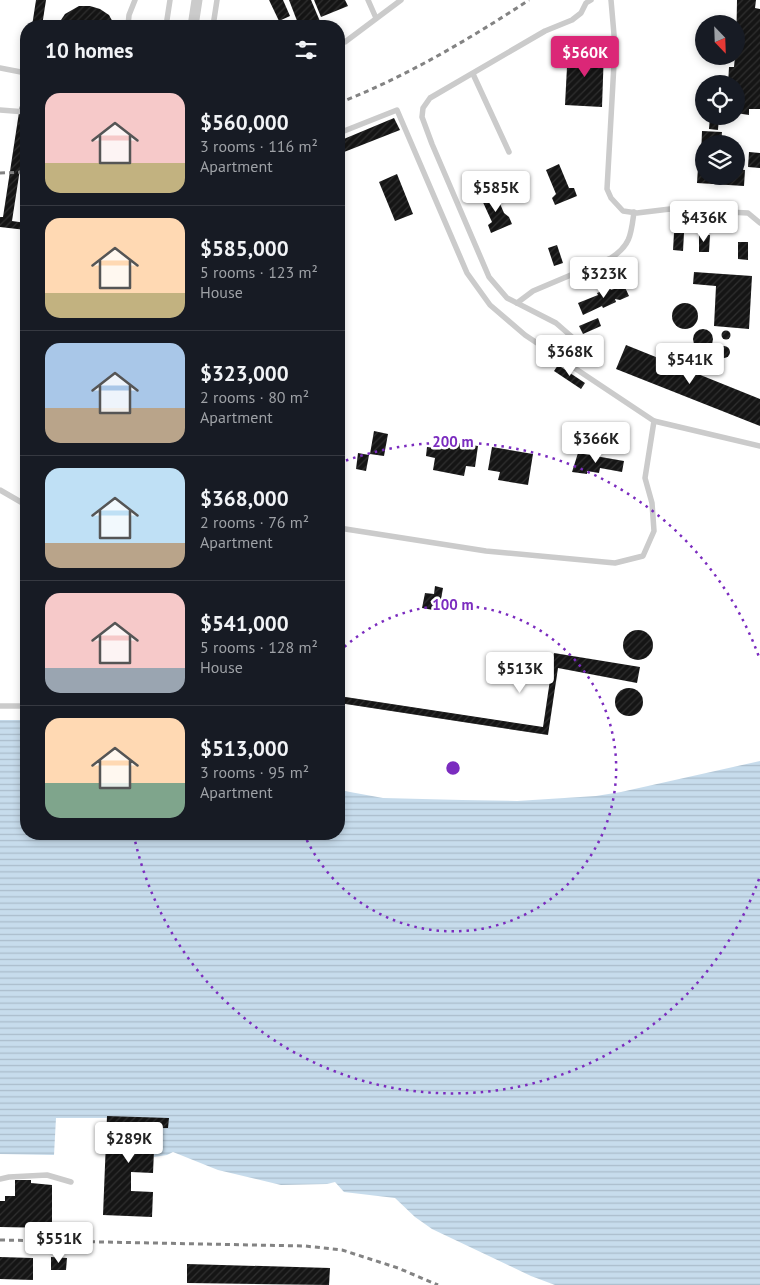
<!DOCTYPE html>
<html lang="en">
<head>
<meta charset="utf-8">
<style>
	:root { --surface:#171b24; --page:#20242c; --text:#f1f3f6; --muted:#9ea1a6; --line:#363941; --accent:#db2777 }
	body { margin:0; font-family:"PT Sans",sans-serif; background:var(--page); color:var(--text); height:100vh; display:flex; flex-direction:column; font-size:19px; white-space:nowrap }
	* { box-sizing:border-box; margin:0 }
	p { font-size:16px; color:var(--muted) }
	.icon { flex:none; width:28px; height:28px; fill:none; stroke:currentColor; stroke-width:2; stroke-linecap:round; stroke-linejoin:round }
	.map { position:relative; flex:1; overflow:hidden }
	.panel { position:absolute; left:20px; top:20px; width:325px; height:820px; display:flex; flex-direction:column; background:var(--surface); border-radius:20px; box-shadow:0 2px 8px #0003 }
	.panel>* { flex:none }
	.needle { width:32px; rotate:157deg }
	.controls { position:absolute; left:695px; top:15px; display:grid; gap:10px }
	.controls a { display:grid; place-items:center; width:50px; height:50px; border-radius:50%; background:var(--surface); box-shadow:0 2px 8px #0003; font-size:25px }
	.price { position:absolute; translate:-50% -42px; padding:0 11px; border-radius:5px; background:#fff; color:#222; font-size:16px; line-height:32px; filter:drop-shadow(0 1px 2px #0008) }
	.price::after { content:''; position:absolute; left:50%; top:30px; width:15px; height:11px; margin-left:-8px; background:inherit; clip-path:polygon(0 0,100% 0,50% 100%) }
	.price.current { background:var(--accent); color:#fff }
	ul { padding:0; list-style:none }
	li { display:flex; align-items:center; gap:15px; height:125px; padding:0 25px }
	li+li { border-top:1px solid var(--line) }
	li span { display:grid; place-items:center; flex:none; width:140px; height:100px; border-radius:15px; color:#555 }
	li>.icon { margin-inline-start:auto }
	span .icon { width:60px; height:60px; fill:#fffc; stroke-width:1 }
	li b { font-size:21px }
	h2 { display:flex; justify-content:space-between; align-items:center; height:60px; padding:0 25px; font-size:21px }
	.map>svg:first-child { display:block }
	.water { fill:url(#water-rules) }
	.building { fill:url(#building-hatch) }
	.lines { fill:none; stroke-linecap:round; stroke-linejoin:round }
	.lane { stroke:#cbcbcb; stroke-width:5.5 }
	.street { stroke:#cbcbcb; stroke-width:11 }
	.rail { stroke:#838383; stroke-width:3; stroke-dasharray:5 4; stroke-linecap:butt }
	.ring { fill:none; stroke:#7b2cbf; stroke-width:2.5; stroke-dasharray:2.5 5 }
	.centre { fill:#7b2cbf; stroke:#fff; stroke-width:2.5 }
	.ring-label { font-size:15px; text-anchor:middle; font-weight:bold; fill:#7b2cbf; stroke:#fff; stroke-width:5; stroke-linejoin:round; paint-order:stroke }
</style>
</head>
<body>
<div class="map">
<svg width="760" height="1285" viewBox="0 0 760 1285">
	<defs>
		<pattern id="water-rules" width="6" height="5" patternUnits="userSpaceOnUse" patternTransform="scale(1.25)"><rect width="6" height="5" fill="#c7dcec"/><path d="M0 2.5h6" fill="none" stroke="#abbdcb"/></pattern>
		<pattern id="building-hatch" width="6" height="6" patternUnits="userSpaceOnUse" patternTransform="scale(1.25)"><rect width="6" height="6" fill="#151515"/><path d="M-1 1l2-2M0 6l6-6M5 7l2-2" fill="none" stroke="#2f2f2f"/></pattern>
	</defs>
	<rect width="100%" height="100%" fill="#fff"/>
	<!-- water -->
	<path class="water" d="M0 720H26V834H339V790L383 798 462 800 517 801 596 796 621 792 760 761V1285H555L531 1276 432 1229 415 1217 395 1198 344 1192 335 1182 327 1184 281 1185 218 1170 173 1152 167 1155 154 1157 155 1128H168V1118H56L54 1155 0 1154Z"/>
	<!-- building -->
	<g class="building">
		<path d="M36 0H46L42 26H32Z"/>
		<path d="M269 0H283L290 16 279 21Z"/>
		<path d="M289 0H311L322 26H299Z"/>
		<path d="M314 0H345L348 6 321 17Z"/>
		<path d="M737 0H756L755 8 760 9V109H749V115L736 113V84H728L729 67H734L735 56H736Z"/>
		<path d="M79 6H90L100 9 109 15 115 26H57L65 14Z"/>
		<path d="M568 48 604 50 602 107 565 105Z"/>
		<path d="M25 73 26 130 12 221 26 223V230L0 227V217H3Z"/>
		<path d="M710 116H719L718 130 709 129Z"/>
		<path d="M394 118 400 130 339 154V141Z"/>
		<path d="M702 131 722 132 721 144H704V157H701Z"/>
		<path d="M749 152 760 153V168L748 167Z"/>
		<path d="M559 164 569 188H574L577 196 555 205 552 198 556 194 546 170Z"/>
		<path d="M698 167 704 168V176H736V169L745 170 744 186 697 183Z"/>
		<path d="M397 174 413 214 395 221 379 182Z"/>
		<path d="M495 192 504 213 509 217 512 224 491 233 488 225 492 222 481 198Z"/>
		<path d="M674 233H684L683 251 673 250Z"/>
		<path d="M699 234 710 235 709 252H699Z"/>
		<path d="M738 242H748V260L738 259Z"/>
		<path d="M557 245 563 263 554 266 548 248Z"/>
		<path d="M694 272 752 276 749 329 714 326 716 286 693 284Z"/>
		<path d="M623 283 629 296 620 300 615 299 616 302 603 308 602 306 583 315 578 303 598 295 597 293 610 288 611 290 614 289 613 287Z"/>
		<circle cx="685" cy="316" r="13"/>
		<path d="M598 318 601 326 583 334 579 326Z"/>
		<circle cx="703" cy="339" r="10"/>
		<circle cx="726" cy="335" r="4.5"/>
		<path d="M626 345 760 399V426L616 369Z"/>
		<circle cx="724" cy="352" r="6"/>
		<path d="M558 365 585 383 581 389 554 371Z"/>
		<path d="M374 431 388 434 384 456 370 454Z"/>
		<path d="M438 440 478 446 475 467 466 466 464 476 433 470 435 458 426 456 427 447 436 448Z"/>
		<path d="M492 447 533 454 528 485 498 480 500 472 488 470Z"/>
		<path d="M358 453 369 455 366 471 356 469Z"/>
		<path d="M578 453 624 461 622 472 600 468 599 473 587 471V474L572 472Z"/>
		<path d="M435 586 443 588 439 611 422 608 425 593 434 594Z"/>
		<circle cx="638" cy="645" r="15"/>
		<path d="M554 653 640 667 637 683 558 668 548 735 339 703V696L543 727Z"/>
		<circle cx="629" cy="702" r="14"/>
		<path d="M107 1116 169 1118 168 1128H155L153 1173 131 1172V1191L153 1192 152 1217 103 1215Z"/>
		<path d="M15 1180H31V1183L52 1185V1228L0 1227V1201H5V1196H15Z"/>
		<path d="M0 1257 33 1258V1280L0 1279Z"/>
		<path d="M51 1257 67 1258 66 1270H51Z"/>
		<path d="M187 1264 330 1268 329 1285 187 1283Z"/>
	</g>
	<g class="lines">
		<!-- lane -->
		<g class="lane">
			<path d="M368 0 376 18"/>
			<path d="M591 0 586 3 581 13 572 20 545 31 430 98 423 108 422 117 432 144 489 277 507 298 556 323 595 357"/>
			<path d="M611 0 615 46 607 189 611 198 623 211 637 213 670 209 748 213 760 223"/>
			<path d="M128 26 129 15 135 0"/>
			<path d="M166 26 170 0"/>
			<path d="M213 26 217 0"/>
			<path d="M339 44 345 42 401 0"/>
			<path d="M0 68 26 73"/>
			<path d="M473 74 509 152"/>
			<path d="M0 110 26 112"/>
			<path d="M339 133 397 110 467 273 490 305 525 335 654 421 645 478 652 503 654 531 643 556 615 563 486 551 339 528"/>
			<path d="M517 303 533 291 611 258C631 245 631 234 634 212"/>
			<path d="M654 421 760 446"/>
			<path d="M0 490 26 505"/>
			<path d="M0 706H26"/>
			<path d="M0 1179 9 1177 47 1175 71 1182"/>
		</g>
		<!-- street -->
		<path class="street" d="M193 26 197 0"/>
		<!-- rail -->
		<g class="rail">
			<path d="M339 103C407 76 468 40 529 0"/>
			<path d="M0 173 26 172"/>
			<path d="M0 1240 305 1246 342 1250 398 1268 438 1285"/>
		</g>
	</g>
	<!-- distance rings -->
	<g class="ring">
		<path d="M339 652A163 163 0 1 1 304 834"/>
		<path d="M759 879A326 326 0 0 1 134 836M339 463A326 326 0 0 1 759 657"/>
	</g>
	<circle cx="453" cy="768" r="8" class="centre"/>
	<g class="ring-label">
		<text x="453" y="447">200 m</text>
		<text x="453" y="610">100 m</text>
	</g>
</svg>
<div class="controls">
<a><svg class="needle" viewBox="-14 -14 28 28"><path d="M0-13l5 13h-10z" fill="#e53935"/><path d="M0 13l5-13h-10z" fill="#9ea1a6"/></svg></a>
<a><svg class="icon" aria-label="locate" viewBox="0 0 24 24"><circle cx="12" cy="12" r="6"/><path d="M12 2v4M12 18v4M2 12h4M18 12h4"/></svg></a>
<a><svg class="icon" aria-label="layers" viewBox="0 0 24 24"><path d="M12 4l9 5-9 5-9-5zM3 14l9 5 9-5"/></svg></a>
</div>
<b class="price current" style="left:585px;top:78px">$560K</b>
<b class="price" style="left:496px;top:213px">$585K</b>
<b class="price" style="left:704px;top:243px">$436K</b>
<b class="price" style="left:604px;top:299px">$323K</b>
<b class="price" style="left:570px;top:377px">$368K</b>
<b class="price" style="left:690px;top:385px">$541K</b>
<b class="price" style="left:596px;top:464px">$366K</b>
<b class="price" style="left:520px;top:694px">$513K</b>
<b class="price" style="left:129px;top:1164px">$289K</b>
<b class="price" style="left:59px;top:1264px">$551K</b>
<section class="panel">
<h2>10 homes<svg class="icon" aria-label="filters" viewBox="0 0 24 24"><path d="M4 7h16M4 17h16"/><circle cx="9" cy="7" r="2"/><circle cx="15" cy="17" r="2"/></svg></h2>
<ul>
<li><span style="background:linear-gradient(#f6c9c9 70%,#c2b280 0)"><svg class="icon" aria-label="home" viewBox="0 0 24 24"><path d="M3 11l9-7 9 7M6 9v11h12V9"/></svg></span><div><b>$560,000</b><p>3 rooms · 116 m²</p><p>Apartment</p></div></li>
<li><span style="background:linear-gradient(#ffd9b3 75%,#c2b280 0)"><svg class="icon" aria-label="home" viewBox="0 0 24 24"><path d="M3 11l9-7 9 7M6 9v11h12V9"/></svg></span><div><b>$585,000</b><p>5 rooms · 123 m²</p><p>House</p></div></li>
<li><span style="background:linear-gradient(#a9c7e8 65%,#b9a48a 0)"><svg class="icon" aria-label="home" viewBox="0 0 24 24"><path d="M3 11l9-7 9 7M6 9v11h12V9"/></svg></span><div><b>$323,000</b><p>2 rooms · 80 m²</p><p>Apartment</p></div></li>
<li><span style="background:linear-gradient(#bfe0f5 75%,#b9a48a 0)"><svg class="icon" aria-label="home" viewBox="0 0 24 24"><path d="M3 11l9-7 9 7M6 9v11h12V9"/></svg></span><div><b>$368,000</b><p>2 rooms · 76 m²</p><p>Apartment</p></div></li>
<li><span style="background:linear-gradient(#f6c9c9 75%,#9aa5b1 0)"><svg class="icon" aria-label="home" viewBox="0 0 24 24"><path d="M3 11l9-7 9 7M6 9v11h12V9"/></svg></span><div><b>$541,000</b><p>5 rooms · 128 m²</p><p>House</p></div></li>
<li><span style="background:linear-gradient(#ffd9b3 65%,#7fa58c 0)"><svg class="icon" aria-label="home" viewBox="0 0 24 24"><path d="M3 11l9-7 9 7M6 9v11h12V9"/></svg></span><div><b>$513,000</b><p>3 rooms · 95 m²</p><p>Apartment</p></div></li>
</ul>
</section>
</div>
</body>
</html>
